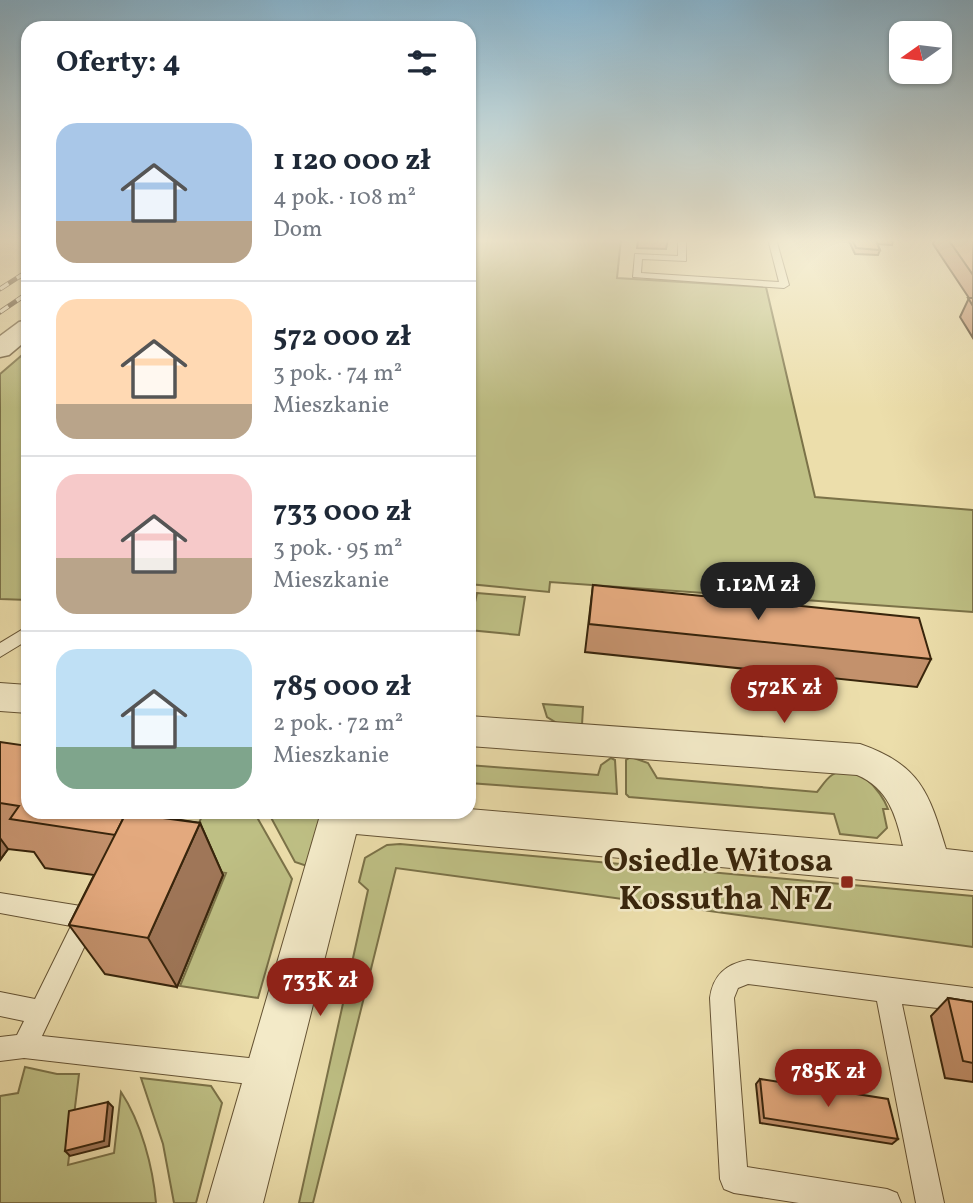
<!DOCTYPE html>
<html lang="pl">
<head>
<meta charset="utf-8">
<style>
	:root { --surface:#fff; --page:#f6f6f7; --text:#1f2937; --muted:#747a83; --line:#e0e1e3; --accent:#8f2418 }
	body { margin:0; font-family:Vollkorn,serif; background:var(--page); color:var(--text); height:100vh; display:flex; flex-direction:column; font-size:26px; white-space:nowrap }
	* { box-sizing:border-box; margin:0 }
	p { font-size:23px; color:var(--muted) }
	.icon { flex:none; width:38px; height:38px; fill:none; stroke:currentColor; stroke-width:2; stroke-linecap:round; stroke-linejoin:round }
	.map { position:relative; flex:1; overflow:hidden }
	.sheet { position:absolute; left:21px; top:21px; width:455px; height:798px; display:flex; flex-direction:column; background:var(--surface); border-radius:21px; box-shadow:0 2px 5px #0004 }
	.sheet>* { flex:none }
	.needle { width:46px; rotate:256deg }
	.fabs { position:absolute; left:889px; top:21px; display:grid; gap:14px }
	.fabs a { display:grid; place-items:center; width:63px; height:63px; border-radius:14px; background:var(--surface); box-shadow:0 2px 5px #0004; font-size:35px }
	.price { position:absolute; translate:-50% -60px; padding:0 16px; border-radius:24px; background:var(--accent); color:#fff; font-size:23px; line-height:46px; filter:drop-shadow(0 2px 4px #0008) }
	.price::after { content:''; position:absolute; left:50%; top:42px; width:21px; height:16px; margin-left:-10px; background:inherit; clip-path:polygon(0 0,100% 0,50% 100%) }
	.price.on { background:#222; color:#fff }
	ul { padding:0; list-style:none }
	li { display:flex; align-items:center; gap:21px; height:175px; padding:0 35px }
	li+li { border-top:2px solid var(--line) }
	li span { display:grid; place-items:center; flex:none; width:196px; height:140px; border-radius:21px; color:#555 }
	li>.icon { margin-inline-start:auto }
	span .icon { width:84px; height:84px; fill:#fffc; stroke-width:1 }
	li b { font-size:30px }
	h2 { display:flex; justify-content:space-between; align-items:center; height:84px; padding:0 35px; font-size:30px }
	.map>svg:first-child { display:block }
	.green { fill:#bebf84; stroke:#7b7248; stroke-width:2 }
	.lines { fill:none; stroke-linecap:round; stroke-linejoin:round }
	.service-casing { stroke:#655334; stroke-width:2 }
	.minor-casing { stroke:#655334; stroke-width:2 }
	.tertiary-casing { stroke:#655334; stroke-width:3 }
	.service { fill:#f3eac8; fill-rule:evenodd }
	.minor { fill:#f3eac8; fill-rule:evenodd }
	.tertiary { fill:#f3eac8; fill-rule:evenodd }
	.rail-casing { stroke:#38250c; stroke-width:5 }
	.rail { stroke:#f3eac8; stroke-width:3.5; stroke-dasharray:10; stroke-linecap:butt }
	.wall { fill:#c3916c; stroke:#38250c; stroke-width:2 }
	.shaded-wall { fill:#9f7658; stroke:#38250c; stroke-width:2 }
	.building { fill:#e3a97e; stroke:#38250c; stroke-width:2 }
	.poi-dot { fill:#8f2418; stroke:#f3eac8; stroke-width:2.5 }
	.labels { text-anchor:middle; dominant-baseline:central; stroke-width:5; stroke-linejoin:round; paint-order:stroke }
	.near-poi-label { font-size:33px; font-weight:bold; fill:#38250c; stroke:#f3eac8; text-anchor:end }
</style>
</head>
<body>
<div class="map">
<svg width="973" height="1203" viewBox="0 0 973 1203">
	<rect width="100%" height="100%" fill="#ecdeab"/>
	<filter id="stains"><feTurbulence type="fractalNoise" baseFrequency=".00286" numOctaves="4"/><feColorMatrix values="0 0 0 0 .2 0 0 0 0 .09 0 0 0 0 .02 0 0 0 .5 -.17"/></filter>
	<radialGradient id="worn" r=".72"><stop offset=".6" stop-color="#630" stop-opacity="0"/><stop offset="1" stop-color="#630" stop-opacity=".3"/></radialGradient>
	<!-- green -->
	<g class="green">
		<path d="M469 239H621L617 278 766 287 815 497 973 510V612L550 582 549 592 469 584Z"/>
		<path d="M28 350V600L0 599V374Z"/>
		<path d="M477 593 525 597 519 635 469 630Z"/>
		<path d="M543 704 583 707 582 725 557 723 547 717Z"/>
		<path d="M631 757 648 763 657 778 817 792C822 786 826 779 832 775 856 760 881 790 888 809H883L887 828 877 838 840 834 834 814 629 797 626 794V760Z"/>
		<path d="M611 758 615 760 617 794 469 783V765L598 775 601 765Z"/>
		<path d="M204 812H254L292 879 258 998 180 986 226 873 157 863 198 825Z"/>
		<path d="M268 812H323L307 866 295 862Z"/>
		<path d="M400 844 973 896V947L396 868 313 1203H299L368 890 359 882 365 858 387 845Z"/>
		<path d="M25 1067 57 1074H79L68 1165 114 1153 121 1092C141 1122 153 1167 156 1203H0V1096L18 1093Z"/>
		<path d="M141 1078 211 1086 222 1103 196 1203H174L163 1144Z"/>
	</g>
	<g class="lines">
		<defs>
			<g id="service">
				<path d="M678 239H686V261L642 259 641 273 779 282 768 239H776L789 285 784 288 633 277 635 254 678 256Z"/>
				<path d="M28 626V640L0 657V643Z"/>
				<path d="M0 893 87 907 95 910 98 918 42 1036 267 1060 276 1064 280 1073 276 1082 267 1086 24 1058 0 1061V1037L17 1035 24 1021 0 1016V992L35 999 71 926 0 913Z"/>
				<path d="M748 960 973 988V1012L902 1004 944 1203H916L877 1001 748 984 738 988 734 998 747 1167 887 1189 897 1193 901 1203H799L734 1193 724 1189 720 1179 710 998C713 975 726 964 748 960Z"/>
			</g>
			<g id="minor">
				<path d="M0 683 28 685V713L0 711Z"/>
				<path d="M469 716 860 744C920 765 929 792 946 849L973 852V890L356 834 263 1203H207L321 812H469V809L903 846C896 815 888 788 857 775L469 746Z"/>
			</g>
			<path id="tertiary" d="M28 320V339L9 355 0 357V336L19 322Z"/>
		</defs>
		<!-- service casing -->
		<use href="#service" class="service-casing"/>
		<!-- minor casing -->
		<use href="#minor" class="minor-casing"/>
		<!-- tertiary casing -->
		<use href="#tertiary" class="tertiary-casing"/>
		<!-- service -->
		<use href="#service" class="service"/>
		<!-- minor -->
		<use href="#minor" class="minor"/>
		<!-- tertiary -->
		<use href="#tertiary" class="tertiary"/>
		<defs>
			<g id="rail">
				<path d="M0 289 28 271"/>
				<path d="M0 312 28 293"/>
			</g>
		</defs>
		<!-- rail casing -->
		<use href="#rail" class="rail-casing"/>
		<!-- rail -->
		<use href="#rail" class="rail"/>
	</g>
	<!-- wall -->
	<g class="wall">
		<path d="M638 239H668L666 249 637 248Z"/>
		<path d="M848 239H893L892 245 877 244 880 250 878 255 855 254Z"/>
		<path d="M935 239H973V338L960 317 969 298 933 244Z"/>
		<path d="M593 585 931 659 917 687 585 652Z"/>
		<path d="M0 742 28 812H171L174 819 200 823 223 875 177 987 105 974 69 925 94 875 45 868 34 852 8 849 0 860Z"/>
		<path d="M948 998 973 1002V1082L945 1078 931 1016Z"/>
		<path d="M760 1079 898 1139 892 1144 760 1123 756 1084Z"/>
	</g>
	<!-- shaded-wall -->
	<g class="shaded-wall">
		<path d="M130 812H171L176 822 117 835Z"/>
		<path d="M200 823 223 875 177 987 148 938Z"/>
		<path d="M0 838 8 849 0 860Z"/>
		<path d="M108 1102 113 1107 109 1146 70 1156 65 1151Z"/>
	</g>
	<!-- building -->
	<g class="building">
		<path d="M852 239H875L880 250 856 248Z"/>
		<path d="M948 239H973V275Z"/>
		<path d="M968 298H973V306Z"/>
		<path d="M593 585 919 618 931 659 589 624Z"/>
		<path d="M0 742 28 746V812H130L129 813H126L115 835 10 819 19 806 0 803Z"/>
		<path d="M126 813 200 823 148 938 69 925Z"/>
		<path d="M948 998 973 1002V1063L963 1061Z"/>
		<path d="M760 1079 888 1099 898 1139 764 1118Z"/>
		<path d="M108 1102 104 1141 65 1151 69 1111Z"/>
	</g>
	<!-- sky -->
	<linearGradient id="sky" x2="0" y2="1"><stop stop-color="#89b7d2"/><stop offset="0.59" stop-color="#f6f0d9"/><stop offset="1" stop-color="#f6f0d9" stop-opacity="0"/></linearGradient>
	<rect width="973" height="408" fill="url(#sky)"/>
	<!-- markers -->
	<rect class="poi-dot" x="840" y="875" width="14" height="14" rx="3.5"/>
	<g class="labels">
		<!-- near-poi labels -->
		<g class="near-poi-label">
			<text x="833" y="863">Osiedle Witosa<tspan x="833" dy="38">Kossutha NFZ</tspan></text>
		</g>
	</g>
	<rect width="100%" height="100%" filter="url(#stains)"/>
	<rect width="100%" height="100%" fill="url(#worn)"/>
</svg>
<div class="fabs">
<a><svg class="needle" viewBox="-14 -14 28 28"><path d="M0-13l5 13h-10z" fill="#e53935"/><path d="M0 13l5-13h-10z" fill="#747a83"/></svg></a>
</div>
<b class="price on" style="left:758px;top:622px">1.12M zł</b>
<b class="price" style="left:784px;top:725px">572K zł</b>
<b class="price" style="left:320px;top:1018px">733K zł</b>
<b class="price" style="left:828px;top:1109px">785K zł</b>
<section class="sheet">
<h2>Oferty: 4<svg class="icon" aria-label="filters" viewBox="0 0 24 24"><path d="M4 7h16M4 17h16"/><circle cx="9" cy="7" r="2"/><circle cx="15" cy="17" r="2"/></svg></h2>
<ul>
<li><span style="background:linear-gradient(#a9c7e8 70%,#b9a48a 0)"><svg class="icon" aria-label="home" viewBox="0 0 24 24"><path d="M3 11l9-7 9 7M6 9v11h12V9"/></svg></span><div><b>1 120 000 zł</b><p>4 pok. · 108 m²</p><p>Dom</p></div></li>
<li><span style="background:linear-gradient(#ffd9b3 75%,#b9a48a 0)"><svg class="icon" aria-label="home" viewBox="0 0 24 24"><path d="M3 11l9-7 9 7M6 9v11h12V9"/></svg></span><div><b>572 000 zł</b><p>3 pok. · 74 m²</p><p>Mieszkanie</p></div></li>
<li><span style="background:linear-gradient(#f6c9c9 60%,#b9a48a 0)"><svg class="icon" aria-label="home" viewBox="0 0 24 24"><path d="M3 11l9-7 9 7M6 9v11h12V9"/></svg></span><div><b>733 000 zł</b><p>3 pok. · 95 m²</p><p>Mieszkanie</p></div></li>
<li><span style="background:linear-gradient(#bfe0f5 70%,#7fa58c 0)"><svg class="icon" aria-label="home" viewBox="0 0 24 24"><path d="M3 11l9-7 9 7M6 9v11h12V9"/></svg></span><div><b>785 000 zł</b><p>2 pok. · 72 m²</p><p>Mieszkanie</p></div></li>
</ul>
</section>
</div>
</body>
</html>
